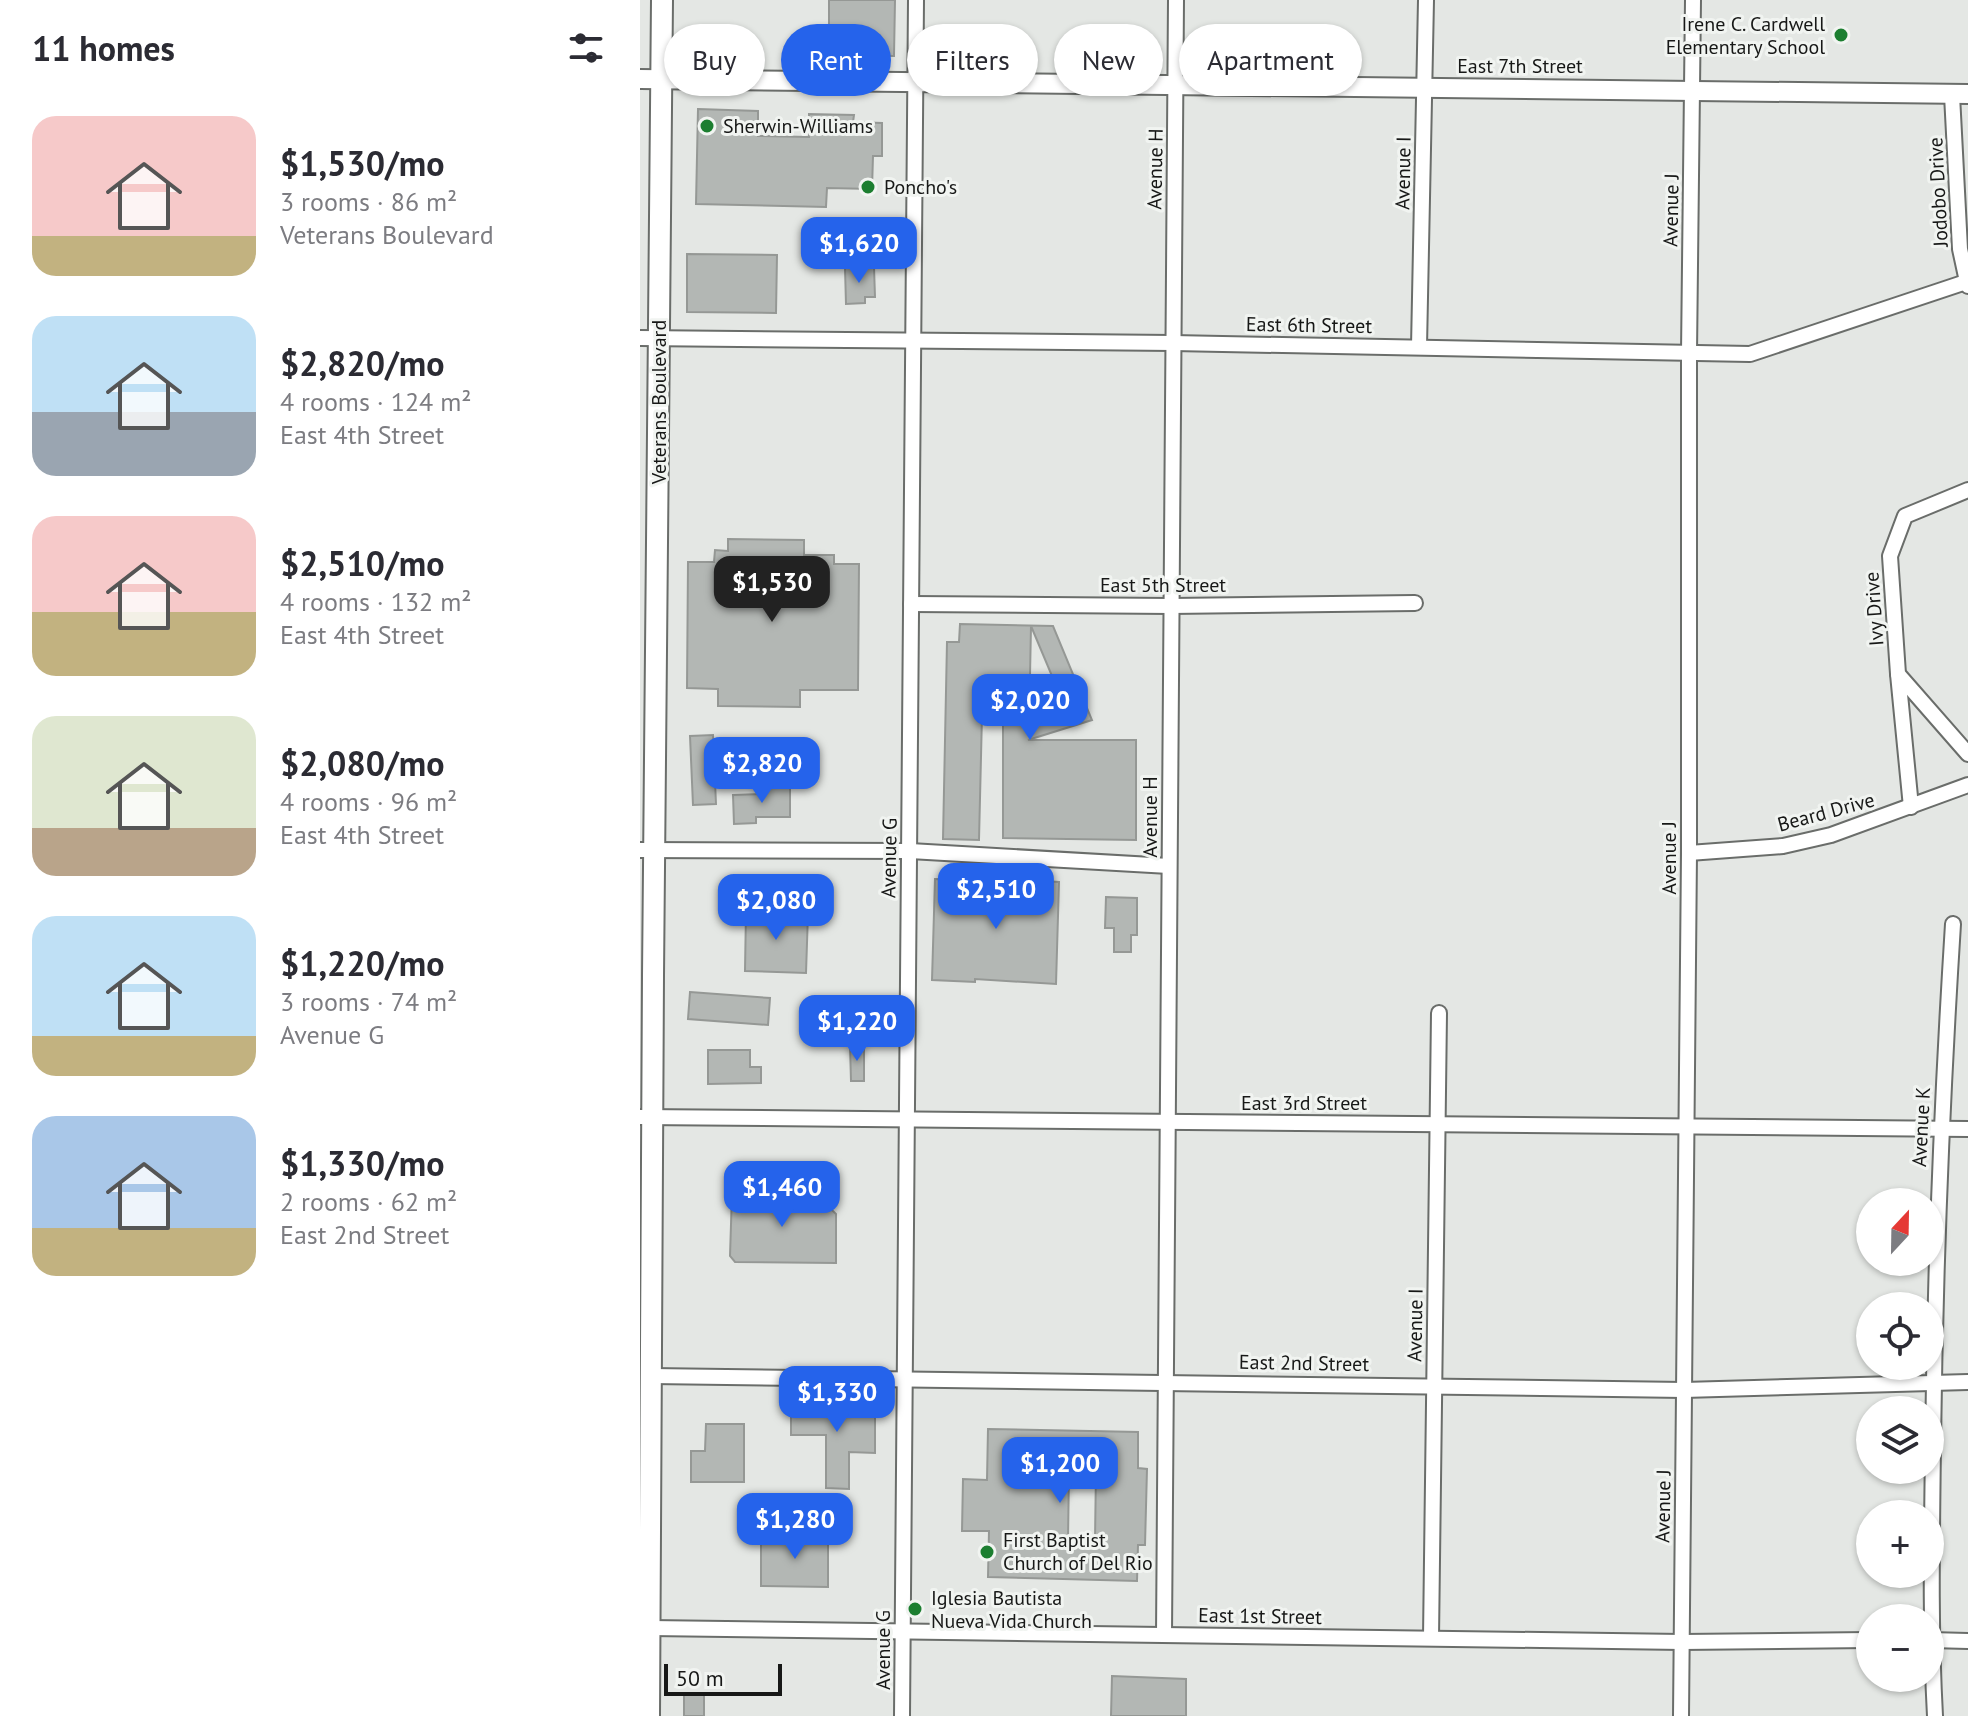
<!DOCTYPE html>
<html lang="en">
<head>
<meta charset="utf-8">
<style>
	:root { --surface:#fff; --page:#f7f7f7; --text:#2b2b33; --muted:#7c7c81; --accent:#2563eb }
	body { margin:0; font-family:"PT Sans",sans-serif; background:var(--page); color:var(--text); height:100vh; display:flex; flex-direction:column; font-size:30px; white-space:nowrap }
	* { box-sizing:border-box; margin:0 }
	p { font-size:26px; color:var(--muted) }
	.icon { flex:none; width:44px; height:44px; fill:none; stroke:currentColor; stroke-width:2; stroke-linecap:round; stroke-linejoin:round }
	.map { position:relative; flex:1; overflow:hidden }
	.sheet { display:flex; flex-direction:column; background:var(--surface); width:640px }
	.sheet>* { flex:none }
	.guide { position:absolute; left:24px; top:24px; width:760px; height:72px; display:flex; gap:16px }
	.needle { width:52px; rotate:22deg }
	.controls { position:absolute; left:1216px; top:1188px; display:grid; gap:16px }
	.controls a { display:grid; place-items:center; width:88px; height:88px; border-radius:50%; background:var(--surface); box-shadow:0 2px 6px #0004; font-size:40px }
	.scale { position:absolute; left:24px; bottom:20px; width:118px; box-sizing:border-box; padding-left:8px; border:4px solid #171817; border-top:0; font-size:22px; line-height:28px; white-space:nowrap; color:#171817; -webkit-text-stroke:6px #f1f4f1; paint-order:stroke }
	.price { position:absolute; translate:-50% -68px; padding:0 18px; border-radius:16px; background:var(--accent); color:#fff; font-size:26px; line-height:52px; filter:drop-shadow(0 2px 4px #0008) }
	.price::after { content:''; position:absolute; left:50%; top:48px; width:24px; height:18px; margin-left:-12px; background:inherit; clip-path:polygon(0 0,100% 0,50% 100%) }
	.price.selected { background:#222; color:#fff }
	ul { padding:0; list-style:none }
	li { display:flex; align-items:center; gap:24px; height:200px; padding:0 32px }
	li span { display:grid; place-items:center; flex:none; width:224px; height:160px; border-radius:24px; color:#555 }
	li>.icon { margin-inline-start:auto }
	span .icon { width:96px; height:96px; fill:#fffc; stroke-width:1 }
	li b { font-size:34px }
	h2 { display:flex; justify-content:space-between; align-items:center; height:96px; padding:0 32px; font-size:34px }
	.chip { padding:0 28px; border-radius:36px; background:var(--surface); box-shadow:0 2px 6px #0004; font-size:28px; line-height:72px }
	.chip.selected { background:var(--accent); color:#fff }
	main { display:flex; flex:1; min-height:0 }
	.map>svg:first-child { display:block }
	.building { fill:#b3b7b4; stroke:#959895; stroke-width:2; fill-rule:evenodd }
	.lines { fill:none; stroke-linecap:round; stroke-linejoin:round }
	.street-casing { stroke:#6a6d6a; stroke-width:18 }
	.secondary-casing { stroke:#6a6d6a; stroke-width:22 }
	.primary-casing { stroke:#6a6d6a; stroke-width:24 }
	.street { stroke:#fff; stroke-width:14 }
	.secondary { stroke:#fff; stroke-width:18 }
	.primary { stroke:#fff; stroke-width:20 }
	.poi-dot { fill:#1c7e30; stroke:#f1f4f1; stroke-width:3 }
	.labels { text-anchor:middle; dominant-baseline:central; stroke-width:6; stroke-linejoin:round; paint-order:stroke }
	.poi-label { font-size:20px; fill:#171817; stroke:#f1f4f1; text-anchor:start }
	.street-label { font-size:20px; fill:#171817; stroke:#f1f4f1 }
</style>
</head>
<body>
<main>
<section class="sheet">
<h2>11 homes<svg class="icon" aria-label="filters" viewBox="0 0 24 24"><path d="M4 7h16M4 17h16"/><circle cx="9" cy="7" r="2"/><circle cx="15" cy="17" r="2"/></svg></h2>
<ul>
<li><span style="background:linear-gradient(#f6c9c9 75%,#c2b280 0)"><svg class="icon" aria-label="home" viewBox="0 0 24 24"><path d="M3 11l9-7 9 7M6 9v11h12V9"/></svg></span><div><b>$1,530/mo</b><p>3 rooms · 86 m²</p><p>Veterans Boulevard</p></div></li>
<li><span style="background:linear-gradient(#bfe0f5 60%,#9aa5b1 0)"><svg class="icon" aria-label="home" viewBox="0 0 24 24"><path d="M3 11l9-7 9 7M6 9v11h12V9"/></svg></span><div><b>$2,820/mo</b><p>4 rooms · 124 m²</p><p>East 4th Street</p></div></li>
<li><span style="background:linear-gradient(#f6c9c9 60%,#c2b280 0)"><svg class="icon" aria-label="home" viewBox="0 0 24 24"><path d="M3 11l9-7 9 7M6 9v11h12V9"/></svg></span><div><b>$2,510/mo</b><p>4 rooms · 132 m²</p><p>East 4th Street</p></div></li>
<li><span style="background:linear-gradient(#dfe7d0 70%,#b9a48a 0)"><svg class="icon" aria-label="home" viewBox="0 0 24 24"><path d="M3 11l9-7 9 7M6 9v11h12V9"/></svg></span><div><b>$2,080/mo</b><p>4 rooms · 96 m²</p><p>East 4th Street</p></div></li>
<li><span style="background:linear-gradient(#bfe0f5 75%,#c2b280 0)"><svg class="icon" aria-label="home" viewBox="0 0 24 24"><path d="M3 11l9-7 9 7M6 9v11h12V9"/></svg></span><div><b>$1,220/mo</b><p>3 rooms · 74 m²</p><p>Avenue G</p></div></li>
<li><span style="background:linear-gradient(#a9c7e8 70%,#c2b280 0)"><svg class="icon" aria-label="home" viewBox="0 0 24 24"><path d="M3 11l9-7 9 7M6 9v11h12V9"/></svg></span><div><b>$1,330/mo</b><p>2 rooms · 62 m²</p><p>East 2nd Street</p></div></li>
</ul>
</section>
<div class="map">
<svg width="1328" height="1716" viewBox="0 0 1328 1716">
	<rect width="100%" height="100%" fill="#e4e7e4"/>
	<!-- building -->
	<g class="building">
		<path d="M189 0H255L254 56 189 55Z"/>
		<path d="M58 109 118 111V136L169 137V114L214 115 213 122 242 123V156H233L232 189 187 188 186 207 56 204Z"/>
		<path d="M47 254 137 255 136 313 47 312Z"/>
		<path d="M234 267 235 297H225V303L206 304 205 268Z"/>
		<path d="M88 539 164 540V555H194V564H219L218 690H160V707L78 706V689L47 688 48 562H74L75 550 88 551Z"/>
		<path d="M320 624 413 626 452 720 388 740H496V840L363 838V715H342L339 840 303 839 307 642H319ZM391 626 420 695H397V704H370L371 676H390Z"/>
		<path d="M73 735 76 804 53 805 50 736Z"/>
		<path d="M122 787H150V817H116V823L94 824 93 795 122 794Z"/>
		<path d="M348 878 419 882 416 984 335 979V982L292 980 295 879 348 880Z"/>
		<path d="M466 897 497 898V935H491V952H474V928H465Z"/>
		<path d="M106 911 168 913 166 973 105 971Z"/>
		<path d="M50 992 130 998 128 1025 48 1019Z"/>
		<path d="M210 1045H224V1081H211Z"/>
		<path d="M68 1050H110V1067H121V1083L68 1084Z"/>
		<path d="M92 1193 176 1195 196 1214V1263L95 1262 90 1256Z"/>
		<path d="M151 1403 235 1404V1453L209 1452V1489L186 1488V1435H151Z"/>
		<path d="M66 1424H104V1482H51V1451H65Z"/>
		<path d="M348 1429 498 1432V1468L507 1469 505 1545H498L497 1581 348 1577 349 1531H322L323 1479 347 1480ZM429 1470H456L455 1540H428Z"/>
		<path d="M121 1536H188V1587L121 1586Z"/>
		<path d="M472 1676 546 1679V1716H471Z"/>
		<rect x="44" y="1695" width="20" height="21"/>
	</g>
	<g class="lines">
		<defs>
			<g id="street">
				<path d="M1312 95 1320 249 1328 286"/>
				<path d="M0 338 533 343 1110 354 1326 282"/>
				<path d="M779 347 786 0"/>
				<path d="M1328 490 1265 516 1250 556 1258 674 1328 754"/>
				<path d="M271 604 531 606 775 603"/>
				<path d="M1258 674 1271 807"/>
				<path d="M0 850 270 851 529 866"/>
				<path d="M1049 853 1143 846 1191 835 1328 785"/>
				<path d="M0 1117 1328 1129"/>
				<path d="M11 1376 1044 1390 1328 1382"/>
				<path d="M10 1628 1042 1642 1230 1640"/>
				<path d="M524 1635 536 0"/>
				<path d="M791 1638 799 1013"/>
				<path d="M1290 1640 1328 1641"/>
				<path d="M262 1716 276 0"/>
				<path d="M1041 1716 1049 853V353L1053 0"/>
				<path d="M1295 1716C1290 1625 1292 1535 1293 1444 1295 1270 1302 1098 1313 924"/>
			</g>
			<path id="secondary" d="M0 79 1328 94"/>
			<path id="primary" d="M9 1716 13 976 22 0"/>
		</defs>
		<!-- street casing -->
		<use href="#street" class="street-casing"/>
		<!-- secondary casing -->
		<use href="#secondary" class="secondary-casing"/>
		<!-- primary casing -->
		<use href="#primary" class="primary-casing"/>
		<!-- street -->
		<use href="#street" class="street"/>
		<!-- secondary -->
		<use href="#secondary" class="secondary"/>
		<!-- primary -->
		<use href="#primary" class="primary"/>
	</g>
	<!-- markers -->
	<g class="poi-dot">
		<circle cx="1201" cy="35" r="8"/>
		<circle cx="67" cy="126" r="8"/>
		<circle cx="228" cy="187" r="8"/>
		<circle cx="347" cy="1552" r="8"/>
		<circle cx="275" cy="1609" r="8"/>
	</g>
	<g class="labels">
		<!-- poi labels -->
		<g class="poi-label">
			<text x="1185" y="24" text-anchor="end">Irene C. Cardwell<tspan x="1185" dy="23">Elementary School</tspan></text>
			<text x="83" y="126">Sherwin-Williams</text>
			<text x="244" y="187">Poncho's</text>
			<text x="363" y="1540">First Baptist<tspan x="363" dy="23">Church of Del Rio</tspan></text>
			<text x="291" y="1598">Iglesia Bautista<tspan x="291" dy="23">Nueva Vida Church</tspan></text>
		</g>
		<!-- street labels -->
		<g class="street-label">
			<text x="880" y="66">East 7th Street</text>
			<text transform="translate(515 169) rotate(-89)">Avenue H</text>
			<text transform="translate(763 173) rotate(-89)">Avenue I</text>
			<text transform="translate(1298 192) rotate(-93)">Jodobo Drive</text>
			<text transform="translate(1031 210) rotate(-89)">Avenue J</text>
			<text transform="translate(669 325) rotate(1)">East 6th Street</text>
			<text transform="translate(19 402) rotate(-90)">Veterans Boulevard</text>
			<text x="523" y="585">East 5th Street</text>
			<text transform="translate(1234 609) rotate(-94)">Ivy Drive</text>
			<text transform="translate(1186 812) rotate(-15)">Beard Drive</text>
			<text transform="translate(510 817) rotate(-90)">Avenue H</text>
			<text transform="translate(249 858) rotate(-89)">Avenue G</text>
			<text transform="translate(1029 858) rotate(-90)">Avenue J</text>
			<text x="664" y="1103">East 3rd Street</text>
			<text transform="translate(1281 1127) rotate(-87)">Avenue K</text>
			<text transform="translate(775 1325) rotate(-89)">Avenue I</text>
			<text transform="translate(664 1363) rotate(1)">East 2nd Street</text>
			<text transform="translate(1023 1506) rotate(-89)">Avenue J</text>
			<text transform="translate(620 1616) rotate(1)">East 1st Street</text>
			<text transform="translate(243 1650) rotate(-90)">Avenue G</text>
		</g>
	</g>
</svg>
<div class="controls">
<a><svg class="needle" viewBox="-14 -14 28 28"><path d="M0-13l5 13h-10z" fill="#e53935"/><path d="M0 13l5-13h-10z" fill="#7c7c81"/></svg></a>
<a><svg class="icon" aria-label="locate" viewBox="0 0 24 24"><circle cx="12" cy="12" r="6"/><path d="M12 2v4M12 18v4M2 12h4M18 12h4"/></svg></a>
<a><svg class="icon" aria-label="layers" viewBox="0 0 24 24"><path d="M12 4l9 5-9 5-9-5zM3 14l9 5 9-5"/></svg></a>
<a>+</a>
<a>−</a>
</div>
<div class="scale">50 m</div>
<b class="price" style="left:219px;top:285px">$1,620</b>
<b class="price selected" style="left:132px;top:624px">$1,530</b>
<b class="price" style="left:390px;top:742px">$2,020</b>
<b class="price" style="left:122px;top:805px">$2,820</b>
<b class="price" style="left:356px;top:931px">$2,510</b>
<b class="price" style="left:136px;top:942px">$2,080</b>
<b class="price" style="left:217px;top:1063px">$1,220</b>
<b class="price" style="left:142px;top:1229px">$1,460</b>
<b class="price" style="left:197px;top:1434px">$1,330</b>
<b class="price" style="left:420px;top:1505px">$1,200</b>
<b class="price" style="left:155px;top:1561px">$1,280</b>
<div class="guide">
<a class="chip">Buy</a>
<a class="chip selected">Rent</a>
<a class="chip">Filters</a>
<a class="chip">New</a>
<a class="chip">Apartment</a>
</div>
</div>
</main>
</body>
</html>
